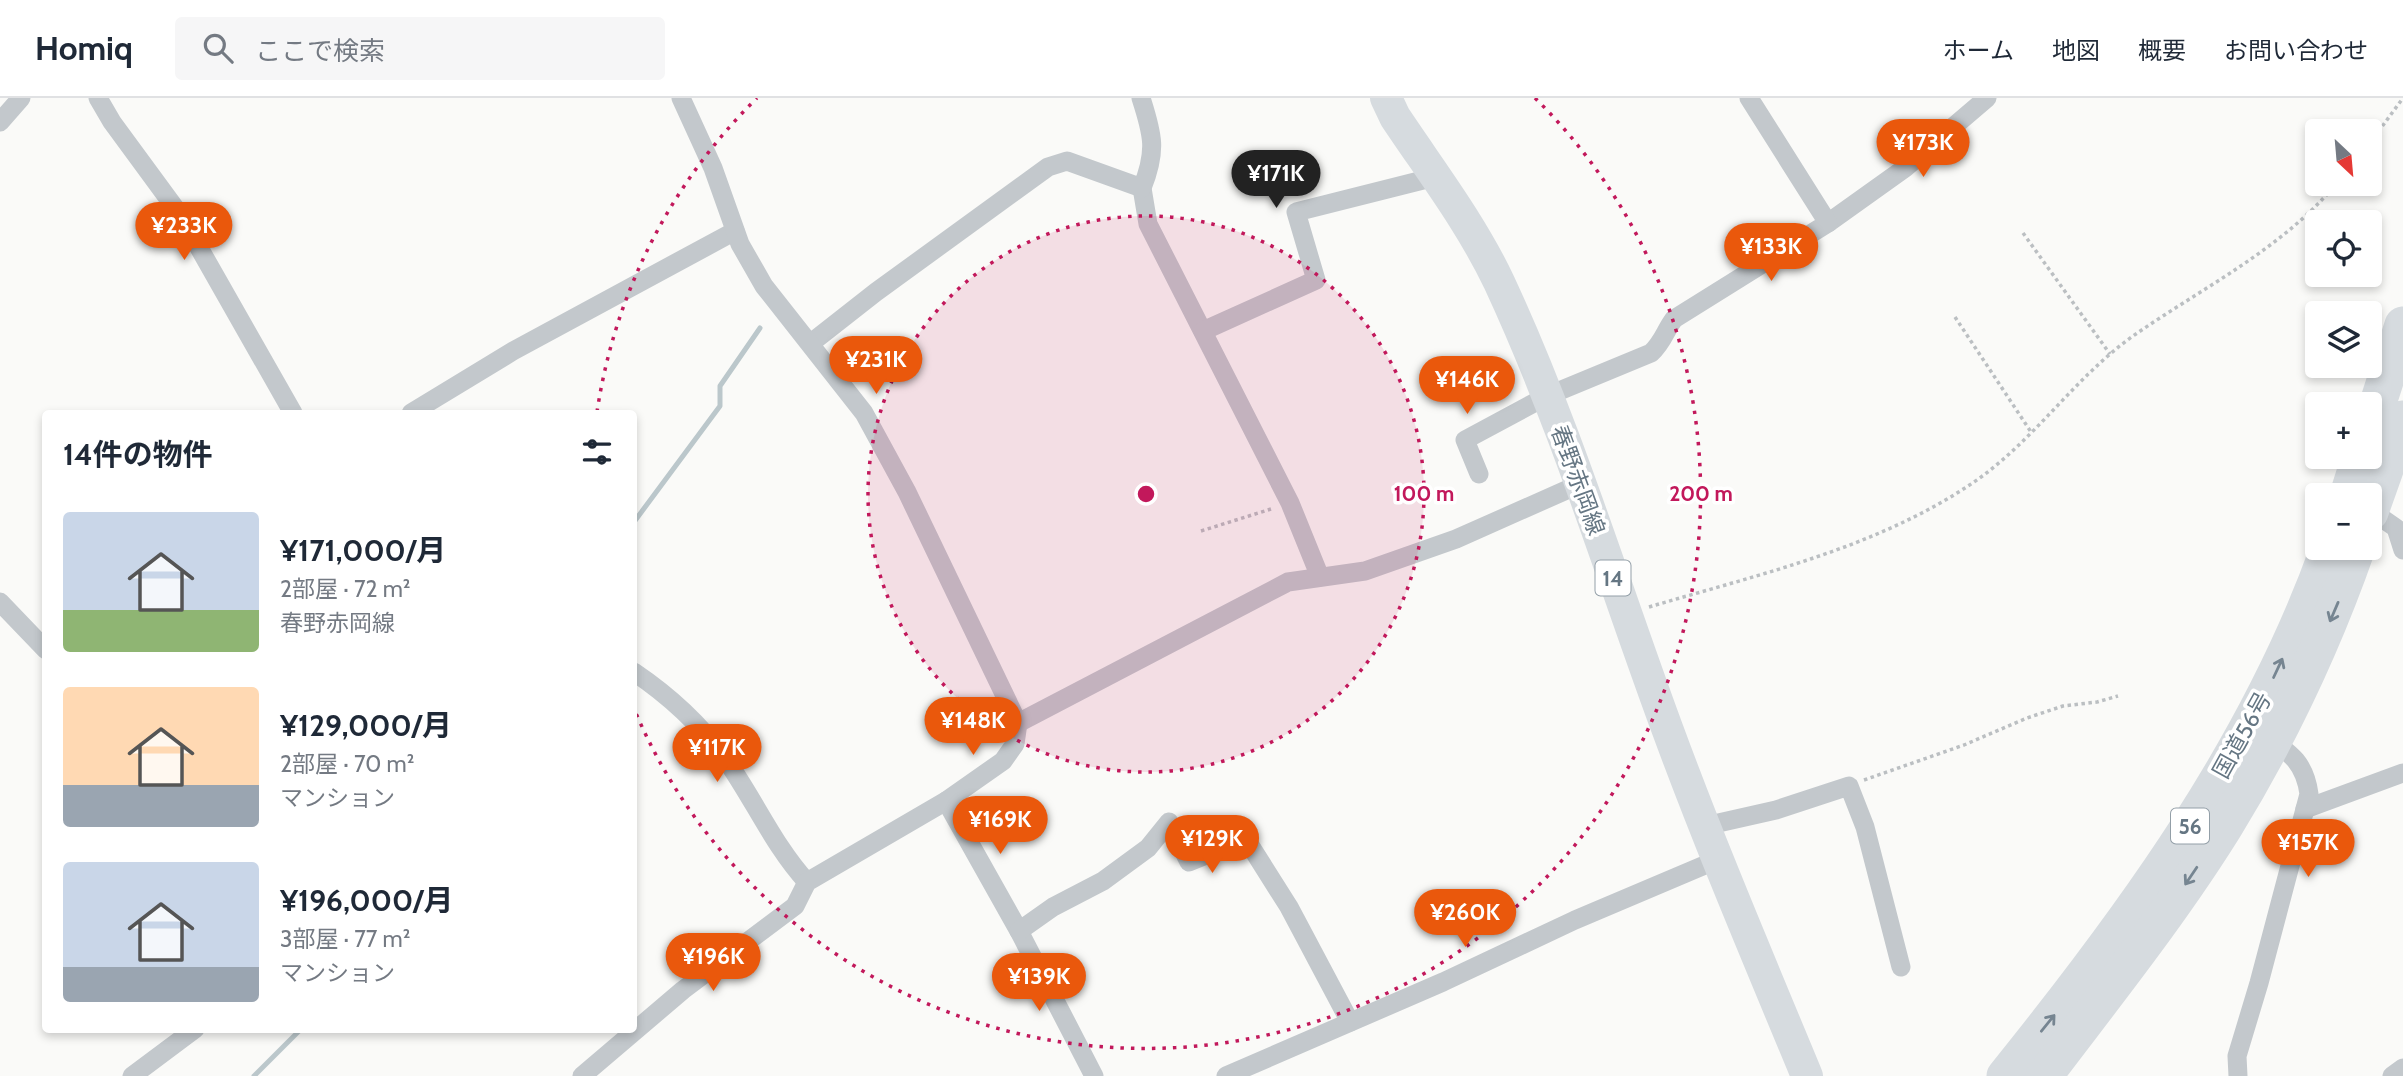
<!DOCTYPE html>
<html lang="ja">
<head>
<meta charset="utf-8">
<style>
	:root { --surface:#fff; --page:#f6f6f7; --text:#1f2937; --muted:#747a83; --line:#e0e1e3; --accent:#ea580c }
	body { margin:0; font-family:Cabin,"Noto Sans JP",sans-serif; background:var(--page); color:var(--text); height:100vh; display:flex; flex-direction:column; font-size:26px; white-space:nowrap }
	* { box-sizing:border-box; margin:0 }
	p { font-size:23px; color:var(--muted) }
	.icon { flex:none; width:38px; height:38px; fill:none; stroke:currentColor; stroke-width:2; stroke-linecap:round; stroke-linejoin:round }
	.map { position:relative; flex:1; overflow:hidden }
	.drawer { position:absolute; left:42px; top:312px; width:595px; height:623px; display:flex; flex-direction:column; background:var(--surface); border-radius:7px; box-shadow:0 4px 10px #0003 }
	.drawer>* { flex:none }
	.needle { width:46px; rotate:154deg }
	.tools { position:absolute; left:2305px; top:21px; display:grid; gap:14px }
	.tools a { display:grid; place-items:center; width:77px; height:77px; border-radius:7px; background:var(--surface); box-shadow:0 4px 10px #0003; font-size:35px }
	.price { position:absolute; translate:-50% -60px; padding:0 16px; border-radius:24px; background:var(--accent); color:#fff; font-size:23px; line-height:46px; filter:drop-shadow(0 2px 4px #0008) }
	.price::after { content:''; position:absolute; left:50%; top:42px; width:21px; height:16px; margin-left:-10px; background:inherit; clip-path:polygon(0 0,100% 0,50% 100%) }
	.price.current { background:#222; color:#fff }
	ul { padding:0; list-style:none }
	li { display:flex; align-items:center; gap:21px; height:175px; padding:0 21px }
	li span { display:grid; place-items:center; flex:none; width:196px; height:140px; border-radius:7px; color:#555 }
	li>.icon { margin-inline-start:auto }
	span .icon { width:84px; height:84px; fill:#fffc; stroke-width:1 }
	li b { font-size:30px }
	h2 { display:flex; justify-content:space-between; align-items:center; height:84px; padding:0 21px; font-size:30px }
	header { display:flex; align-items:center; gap:42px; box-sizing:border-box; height:98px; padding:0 35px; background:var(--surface); border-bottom:2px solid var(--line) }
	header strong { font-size:33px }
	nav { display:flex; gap:38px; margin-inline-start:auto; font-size:24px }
	.search { width:490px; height:63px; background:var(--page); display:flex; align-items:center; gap:18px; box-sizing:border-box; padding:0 24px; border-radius:7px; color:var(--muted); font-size:26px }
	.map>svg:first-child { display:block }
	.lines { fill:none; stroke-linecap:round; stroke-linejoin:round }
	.stream { stroke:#bbc7cb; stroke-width:5 }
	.path { stroke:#bbbfc2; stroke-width:3.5; stroke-dasharray:3.5 3.5; stroke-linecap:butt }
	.street { stroke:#c3c8cc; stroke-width:19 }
	.primary { stroke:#d6dbdf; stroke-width:32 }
	.highway { stroke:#d6dbdf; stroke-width:37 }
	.oneway { stroke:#768591 }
	.ring { fill:none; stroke:#c2185b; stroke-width:3.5; stroke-dasharray:3.5 7 }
	.labels { text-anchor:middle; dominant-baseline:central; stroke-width:7; stroke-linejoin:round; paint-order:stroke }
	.shield { fill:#fff; stroke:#939fa8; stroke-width:2 }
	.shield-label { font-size:21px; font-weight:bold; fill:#657683 }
	.street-label { font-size:23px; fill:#657683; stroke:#fff }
	.centre { fill:#c2185b; stroke:#fff; stroke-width:3.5 }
	.ring-label { font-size:21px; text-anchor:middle; font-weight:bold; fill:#c2185b; stroke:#fff; stroke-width:7; stroke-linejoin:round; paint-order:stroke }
</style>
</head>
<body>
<header>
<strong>Homiq</strong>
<div class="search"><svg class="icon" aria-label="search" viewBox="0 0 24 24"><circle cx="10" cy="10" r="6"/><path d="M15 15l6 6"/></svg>ここで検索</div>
<nav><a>ホーム</a><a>地図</a><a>概要</a><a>お問い合わせ</a></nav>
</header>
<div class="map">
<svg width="2403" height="978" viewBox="0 0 2403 978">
	<rect width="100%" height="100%" fill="#fafaf8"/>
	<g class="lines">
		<!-- stream -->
		<g class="stream">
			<path d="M634 424 720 308V288L760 230"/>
			<path d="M254 978 301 931"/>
		</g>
		<!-- path -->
		<g class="path">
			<path d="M2370 45 2403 0"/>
			<path d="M2023 135 2110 256"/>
			<path d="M1955 219 2031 334"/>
			<path d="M1201 433 1271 411"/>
			<path d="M1649 509C1760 476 1877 450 1974 384 2034 343 2074 280 2133 238 2202 190 2282 151 2336 86"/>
			<path d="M1864 682 1964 647 2027 620 2063 608 2097 604 2118 598"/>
		</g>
		<!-- street -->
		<g class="street">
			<path d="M98 0 112 24 181 118 293 315"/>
			<path d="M0 24 21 0"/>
			<path d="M1142 90 1148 126 1290 405 1320 479"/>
			<path d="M1828 125 1905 70 1987 0"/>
			<path d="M1203 233 1316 182 1296 114 1435 79"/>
			<path d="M811 245 876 194 1048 69 1067 63 1142 90C1157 53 1153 37 1141 0"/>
			<path d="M411 315 513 253 735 133"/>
			<path d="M1479 376 1465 342 1547 298 1651 255C1663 244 1665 233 1674 221L1828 125 1749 0"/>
			<path d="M2370 412 2396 430 2403 452"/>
			<path d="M0 504 46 552"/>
			<path d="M634 574C668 597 699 625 724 659 753 699 773 747 807 784"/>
			<path d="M1018 625 1288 484 1365 473 1456 441 1580 386"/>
			<path d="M946 703 1019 833 1094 978"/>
			<path d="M2305 711 2403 675"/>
			<path d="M1705 728 1776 712 1849 688 1865 729 1901 869"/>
			<path d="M1019 833 1053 809 1103 783 1148 750 1169 724 1189 764 1246 741 1289 809 1350 924"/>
			<path d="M132 978 195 931"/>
			<path d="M582 978 683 892 795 808 807 784 946 703 1003 663 1015 646 1018 625 907 394 864 315 764 188 740 146 713 70 681 0"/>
			<path d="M1226 978 1443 884 1575 822 1719 761"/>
			<path d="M2238 978 2237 958 2259 885 2309 696C2305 666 2292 656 2267 639"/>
			<path d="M2392 978 2403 970"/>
		</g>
		<!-- primary -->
		<path class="primary" d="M1386 0 1395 19C1431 73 1471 125 1499 184 1566 328 1612 481 1667 630 1710 747 1759 862 1807 978"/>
		<!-- highway -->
		<g class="highway">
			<path d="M2370 330 2403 227"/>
			<path d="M2348 397 2360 359"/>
			<path d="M2370 414 2403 321"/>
			<path d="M2005 978C2135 817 2259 647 2329 450"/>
			<path d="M2044 978C2106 896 2171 815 2225 728 2279 640 2323 547 2357 450"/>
		</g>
	</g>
	<!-- one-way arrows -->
	<defs><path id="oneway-shaft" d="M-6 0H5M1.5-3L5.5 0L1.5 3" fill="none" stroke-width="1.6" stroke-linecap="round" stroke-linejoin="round" transform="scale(1.75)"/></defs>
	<g class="oneway">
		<use href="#oneway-shaft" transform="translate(2334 514) rotate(113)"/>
		<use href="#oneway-shaft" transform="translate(2278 570) rotate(-65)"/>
		<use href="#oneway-shaft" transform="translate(2191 778) rotate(124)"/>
		<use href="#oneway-shaft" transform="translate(2048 925) rotate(-51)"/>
	</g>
	<!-- distance rings -->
	<circle cx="1146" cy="396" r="278" fill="#c2185b" fill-opacity=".12"/>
	<g class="ring">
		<circle cx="1146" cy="396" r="278"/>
		<path d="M597 314A555 555 0 0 1 757 0M1535 0A555 555 0 1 1 635 613"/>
	</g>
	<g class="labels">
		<!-- shield labels -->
		<g class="shield">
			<rect x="1595.5" y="462.5" width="35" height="35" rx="5"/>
			<rect x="2171" y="710.5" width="38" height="35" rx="5"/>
		</g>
		<g class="shield-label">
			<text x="1613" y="480">14</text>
			<text x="2190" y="728">56</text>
		</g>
		<!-- street labels -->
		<g class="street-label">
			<text transform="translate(1578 382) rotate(70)">春野赤岡線</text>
			<text transform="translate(2242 637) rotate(-61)">国道56号</text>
		</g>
	</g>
	<circle cx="1146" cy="396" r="10" class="centre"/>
	<g class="ring-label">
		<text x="1424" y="403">100 m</text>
		<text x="1701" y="403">200 m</text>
	</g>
</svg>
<div class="tools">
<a><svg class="needle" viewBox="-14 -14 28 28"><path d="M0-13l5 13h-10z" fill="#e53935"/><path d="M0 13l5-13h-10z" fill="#747a83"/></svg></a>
<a><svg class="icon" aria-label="locate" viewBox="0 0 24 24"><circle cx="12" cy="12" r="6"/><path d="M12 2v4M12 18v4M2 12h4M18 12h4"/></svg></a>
<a><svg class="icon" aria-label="layers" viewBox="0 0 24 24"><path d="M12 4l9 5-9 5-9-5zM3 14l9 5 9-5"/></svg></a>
<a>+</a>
<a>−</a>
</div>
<b class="price" style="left:1923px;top:81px">¥173K</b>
<b class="price current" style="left:1276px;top:112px">¥171K</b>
<b class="price" style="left:184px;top:164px">¥233K</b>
<b class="price" style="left:1771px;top:185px">¥133K</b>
<b class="price" style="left:876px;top:298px">¥231K</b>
<b class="price" style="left:1467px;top:318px">¥146K</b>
<b class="price" style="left:973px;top:659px">¥148K</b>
<b class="price" style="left:717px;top:686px">¥117K</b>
<b class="price" style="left:1000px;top:758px">¥169K</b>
<b class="price" style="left:1212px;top:777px">¥129K</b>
<b class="price" style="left:2308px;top:781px">¥157K</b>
<b class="price" style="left:1465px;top:851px">¥260K</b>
<b class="price" style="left:713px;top:895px">¥196K</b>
<b class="price" style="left:1039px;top:915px">¥139K</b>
<section class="drawer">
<h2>14件の物件<svg class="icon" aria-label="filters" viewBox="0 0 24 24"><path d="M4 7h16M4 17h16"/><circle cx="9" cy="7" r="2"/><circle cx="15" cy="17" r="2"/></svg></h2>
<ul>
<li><span style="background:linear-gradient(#c9d6e8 70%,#8fb573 0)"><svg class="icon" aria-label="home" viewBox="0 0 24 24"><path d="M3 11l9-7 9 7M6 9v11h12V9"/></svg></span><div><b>¥171,000/月</b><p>2部屋 · 72 m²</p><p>春野赤岡線</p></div></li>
<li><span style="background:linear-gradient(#ffd9b3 70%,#9aa5b1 0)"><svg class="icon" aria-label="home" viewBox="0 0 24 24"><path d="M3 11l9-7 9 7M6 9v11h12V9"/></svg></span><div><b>¥129,000/月</b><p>2部屋 · 70 m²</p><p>マンション</p></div></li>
<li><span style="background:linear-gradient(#c9d6e8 75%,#9aa5b1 0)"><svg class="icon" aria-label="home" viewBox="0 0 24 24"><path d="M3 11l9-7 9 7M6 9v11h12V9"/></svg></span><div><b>¥196,000/月</b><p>3部屋 · 77 m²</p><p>マンション</p></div></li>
</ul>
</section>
</div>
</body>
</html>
